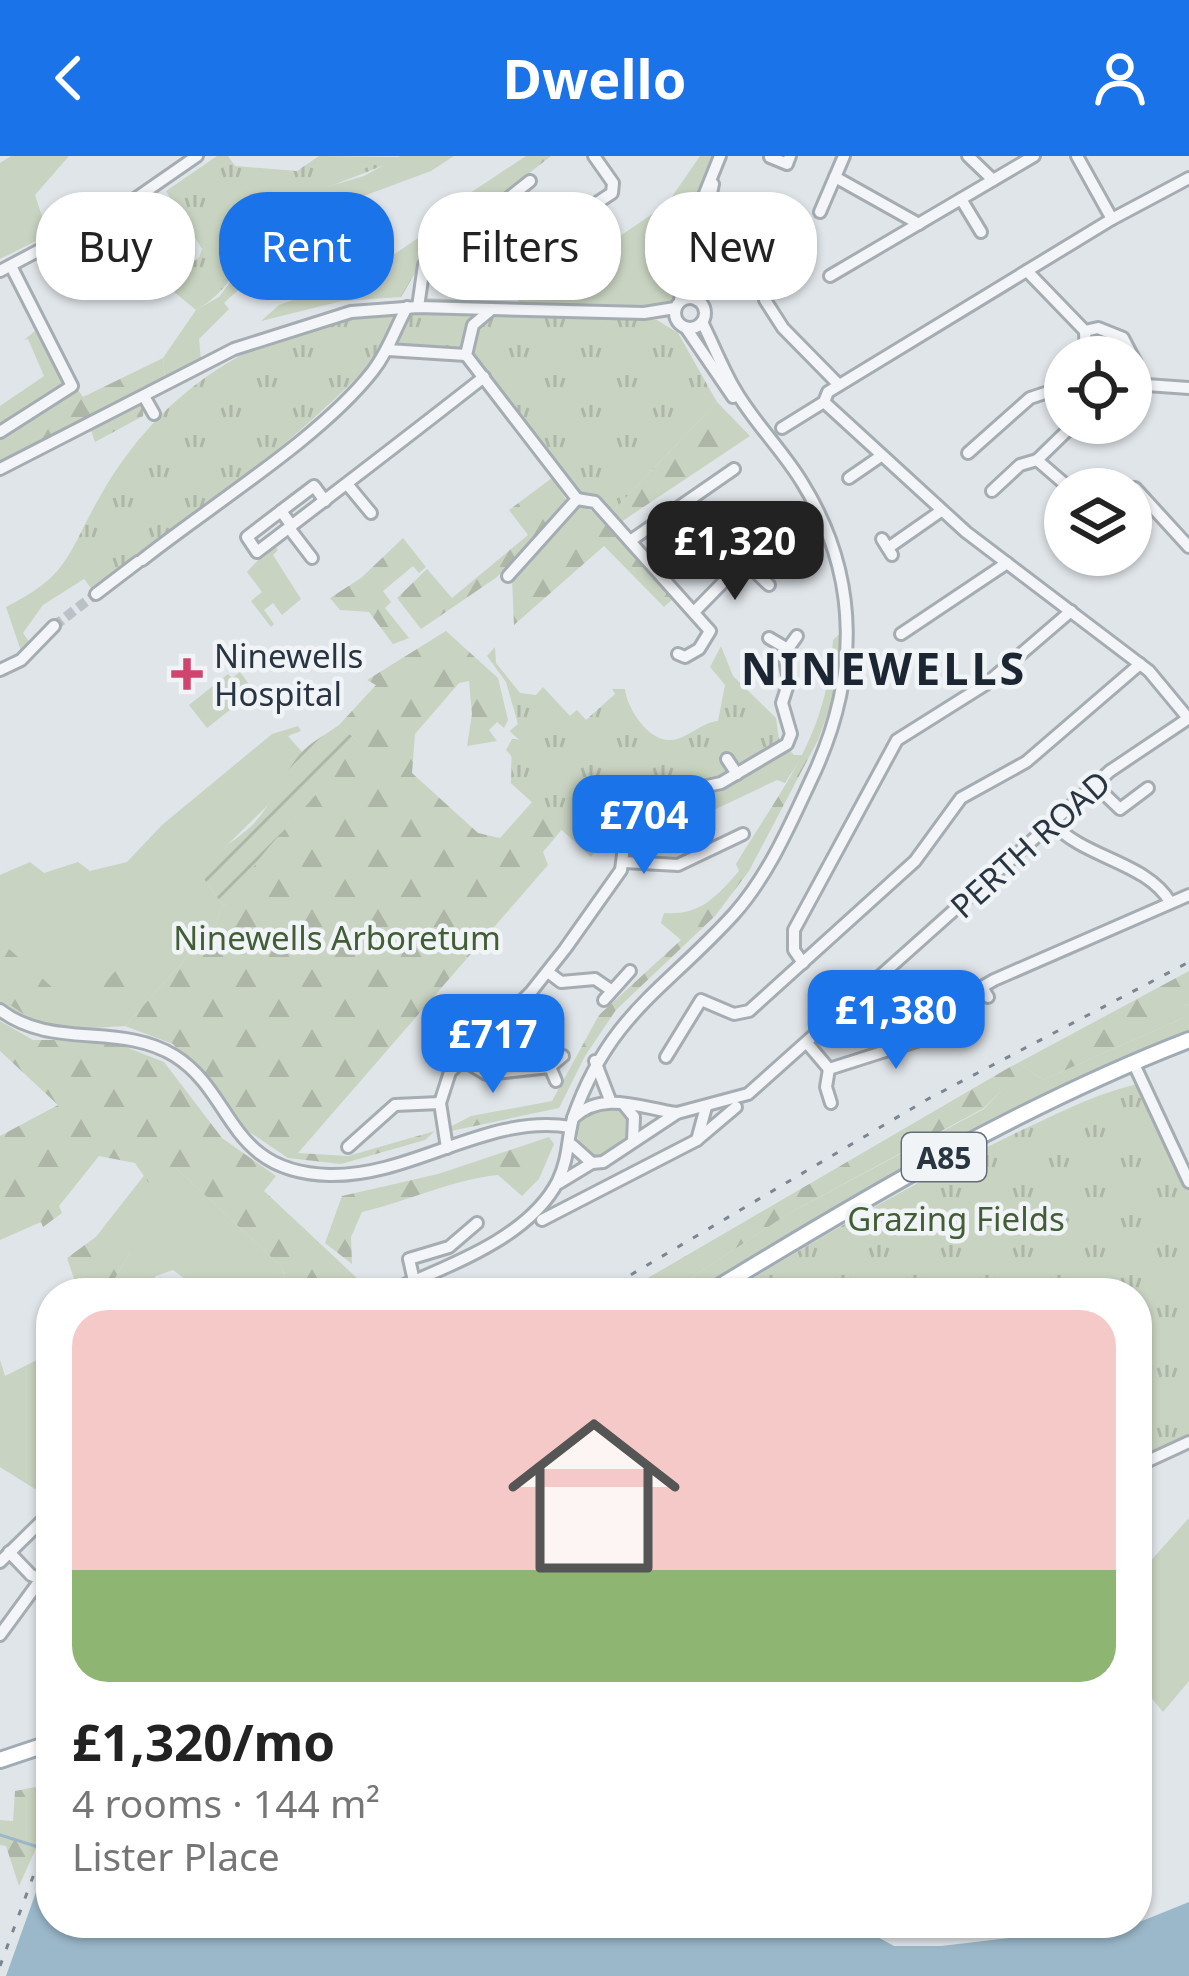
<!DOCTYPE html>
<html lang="en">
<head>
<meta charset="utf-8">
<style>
	:root { --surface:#fff; --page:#f2f2f2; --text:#222; --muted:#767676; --line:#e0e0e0; --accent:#1a73e8 }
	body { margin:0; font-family:"Noto Sans",sans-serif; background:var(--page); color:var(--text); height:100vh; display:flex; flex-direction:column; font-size:45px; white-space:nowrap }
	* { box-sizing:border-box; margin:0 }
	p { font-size:39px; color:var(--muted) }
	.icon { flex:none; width:66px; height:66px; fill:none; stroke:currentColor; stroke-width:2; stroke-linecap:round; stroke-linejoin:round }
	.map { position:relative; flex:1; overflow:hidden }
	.details { position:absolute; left:36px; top:1122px; width:1116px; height:660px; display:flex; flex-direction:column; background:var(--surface); border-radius:48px; box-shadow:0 3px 9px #0004 }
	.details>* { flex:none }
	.guide { position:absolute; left:36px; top:36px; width:1119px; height:108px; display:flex; gap:24px }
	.controls { position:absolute; left:1044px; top:180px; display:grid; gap:24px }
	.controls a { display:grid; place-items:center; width:108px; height:108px; border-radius:50%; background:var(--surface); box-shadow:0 3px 9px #0004; font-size:60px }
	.price { position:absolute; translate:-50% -102px; padding:0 27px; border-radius:24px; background:var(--accent); color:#fff; font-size:39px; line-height:78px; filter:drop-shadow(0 3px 6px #0008) }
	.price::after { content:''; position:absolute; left:50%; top:72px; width:36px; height:27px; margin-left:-18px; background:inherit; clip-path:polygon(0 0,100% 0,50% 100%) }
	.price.on { background:#222; color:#fff }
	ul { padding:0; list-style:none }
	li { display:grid; align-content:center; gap:24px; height:636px; padding:0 36px }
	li+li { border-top:3px solid var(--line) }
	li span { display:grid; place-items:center; height:372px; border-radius:36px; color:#555 }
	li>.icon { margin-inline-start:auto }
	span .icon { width:216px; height:216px; fill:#fffc; stroke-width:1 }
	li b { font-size:51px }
	.tag { padding:0 42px; border-radius:48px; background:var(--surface); box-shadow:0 3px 9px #0004; font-size:42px; line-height:108px }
	.tag.on { background:var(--accent); color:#fff }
	header { display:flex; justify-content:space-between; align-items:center; height:156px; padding:0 36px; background:var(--accent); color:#fff; font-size:54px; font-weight:700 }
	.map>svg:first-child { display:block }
	.grass { fill:#c9d3c1 }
	.forest { fill:url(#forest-firs) }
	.park { fill:url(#park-tufts) }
	.garden { fill:url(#garden-furrows) }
	.water { fill:#9bb8ca }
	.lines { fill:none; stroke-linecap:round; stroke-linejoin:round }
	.stream { stroke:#9bb8ca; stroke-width:3 }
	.minor-tunnel { stroke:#bbc2c7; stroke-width:10; stroke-dasharray:10 5; stroke-linecap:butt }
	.minor-casing { stroke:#a5adb3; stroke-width:16 }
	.major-casing { stroke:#a0abb5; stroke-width:20 }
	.minor { stroke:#f3f5f8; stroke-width:10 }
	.major { stroke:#fff; stroke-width:14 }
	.rail { stroke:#7a8793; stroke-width:3; stroke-dasharray:6 12; stroke-linecap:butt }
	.poi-dot { fill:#cf456e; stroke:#f0f4f7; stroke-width:4.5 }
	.labels { text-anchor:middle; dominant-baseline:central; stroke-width:9; stroke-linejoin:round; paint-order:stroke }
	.shield { fill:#f0f4f7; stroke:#656e78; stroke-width:3 }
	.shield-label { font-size:30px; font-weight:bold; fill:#293541 }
	.poi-label { font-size:33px; fill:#293541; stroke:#f0f4f7; text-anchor:start }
	.street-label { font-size:33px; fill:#293541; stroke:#f0f4f7 }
	.park-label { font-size:33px; fill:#435d36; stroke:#f0f4f7 }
	.district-label { font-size:45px; font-weight:bold; letter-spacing:3px; fill:#1b2632; stroke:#f0f4f7 }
</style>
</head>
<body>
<header><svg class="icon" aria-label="back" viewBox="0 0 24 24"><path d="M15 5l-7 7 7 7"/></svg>Dwello<svg class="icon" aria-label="person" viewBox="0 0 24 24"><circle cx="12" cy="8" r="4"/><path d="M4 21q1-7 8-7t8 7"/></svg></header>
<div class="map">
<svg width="1189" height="1820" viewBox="0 0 1189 1820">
	<defs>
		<pattern id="forest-firs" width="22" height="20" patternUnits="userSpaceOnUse" patternTransform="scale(3)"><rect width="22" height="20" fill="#c9d3c1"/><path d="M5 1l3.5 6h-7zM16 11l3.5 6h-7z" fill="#adb6a7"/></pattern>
		<pattern id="park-tufts" width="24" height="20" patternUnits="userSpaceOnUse" patternTransform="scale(3)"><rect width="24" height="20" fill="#c9d3c1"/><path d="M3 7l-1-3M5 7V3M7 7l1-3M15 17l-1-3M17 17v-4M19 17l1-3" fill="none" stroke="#adb6a7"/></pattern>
		<pattern id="garden-furrows" width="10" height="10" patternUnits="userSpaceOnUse" patternTransform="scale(3)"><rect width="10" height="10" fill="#c9d3c1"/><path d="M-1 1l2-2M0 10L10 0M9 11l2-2" fill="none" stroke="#adb6a7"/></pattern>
	</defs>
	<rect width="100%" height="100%" fill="#e0e5e9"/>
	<!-- grass -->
	<g class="grass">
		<path d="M11 0H69L35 39 48 79 0 103V7Z"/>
		<path d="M400 0H454L431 15 326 54 224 147 229 153 199 183 201 204 165 222 163 202 196 154 219 141 279 60 320 33 364 20Z"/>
		<path d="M700 0H713L680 85 675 139 668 150 421 147 423 120 428 122 426 142 519 146 491 102 513 92 511 83 538 64 544 74 562 64 589 101 667 48Z"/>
		<path d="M35 175 62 226 61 233 0 272V250L44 220 28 183 24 184Z"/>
		<path d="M273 388 278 394 273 399 301 443 282 459 273 447 264 454 274 468 271 471 251 445 262 436 247 416Z"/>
		<path d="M240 516 254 535 207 572 189 549 228 518 232 522Z"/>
		<path d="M298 570 301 575 288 580 302 596 268 649 223 693 204 723 223 749 216 769 125 870C79 873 38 878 0 847V719L30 706 44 717 78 706 90 715 127 706 162 669 272 578Z"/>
		<path d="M1189 848V878L866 1037 700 1137H668L788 1058 984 953 1014 921 1010 911 1018 907 1043 924 1183 862 1179 852Z"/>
		<circle cx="603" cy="975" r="26"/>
		<path d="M175 1011 282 1111 289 1137H204L173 1114 156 1120 141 1137H118L112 1127 130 1097 95 1082 146 1017Z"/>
		<path d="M51 1197V1335L43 1327 35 1333 0 1311V1204L5 1220Z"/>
		<path d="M1189 1362V1525L1163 1556 1137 1524V1420Z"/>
	</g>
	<!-- forest -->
	<g class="forest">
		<path d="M526 0H551L427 97 401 141 342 145 261 165 279 149 364 119 418 82 449 51Z"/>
		<path d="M163 202 165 222 145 233 143 260 95 286 87 263 0 305V280L76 231 83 241Z"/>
		<path d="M717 246 750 280 621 366 611 357Z"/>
		<path d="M552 322 567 345 497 421 421 473 397 442 427 413 452 442 528 379 509 354Z"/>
		<path d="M577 348 592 355 673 443 664 451 604 390 514 469 512 423Z"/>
		<path d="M403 382 426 411 419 417 413 410 383 435 391 446 385 452 409 482 393 488 369 456 340 454 330 442 361 422Z"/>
		<path d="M844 474 832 546 818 584 749 715 715 760 616 854 585 900 559 952 451 975 448 972 471 960 552 945 599 859 681 784 661 767 664 757C700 760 716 741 739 715L736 708C784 628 827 581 833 484Z"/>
		<path d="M446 475 498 522 508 564 504 572 497 566 489 574 497 585 467 590 472 558 469 525 459 527 415 578 412 617 478 677 500 682 533 645 511 627 512 583 520 584 510 575 518 568 514 547 569 665 543 696 548 709 298 997 348 1000 435 975 425 984 341 1008 288 1002 239 969 173 888 125 870 216 769 223 749 235 746C256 686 319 654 341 594L358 585 339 569 376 529 367 524Z"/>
		<path d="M0 785 53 832 47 836 49 866 34 865 0 842Z"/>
		<path d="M137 802 145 814 119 861 100 849 99 834 124 805Z"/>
		<path d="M1189 815V848L1180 852 1183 862 1043 924 1018 907Z"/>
		<path d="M0 865 33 884H108L164 906 222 982 276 1020 264 1035 373 1137H289L282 1111 176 1012 171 1029 163 1033 148 1026 135 1007 99 1000 59 1050 62 1057 43 1071 41 1066 0 1084V980L58 949 0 895Z"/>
		<path d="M1010 911 1015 921 984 952 788 1058 668 1137H622Z"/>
		<path d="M549 981 554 988 539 1023 522 1040 498 1019C451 1024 409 1045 362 1056L351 1081 352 1108 325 1087 342 1040 438 1018Z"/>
		<path d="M104 1075 130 1097 112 1127 79 1137 67 1102Z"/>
		<path d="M51 1628V1659L19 1730 6 1690 0 1689V1664L13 1665 15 1635Z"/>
	</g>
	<!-- park -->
	<g class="park">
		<path d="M217 0H228L235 10 297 15 319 0 401 1C362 21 317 30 282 57 247 85 237 132 196 154L161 125 199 102 202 93 166 35Z"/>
		<path d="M411 154 657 164 678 177 717 246 611 357 581 340 469 197 383 194C298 287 193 359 95 437L84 423 43 449 23 477 30 487 21 495 6 451C69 419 66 401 98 344 165 223 274 162 411 154Z"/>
		<path d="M721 490 733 520 776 562 779 584 794 599H803L785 627 777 624 642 688 629 635 631 662 615 670 591 701 511 627 512 601 506 594 512 583 520 585 510 575 518 568 506 526 487 500 495 491 496 507 520 537 536 539 543 531 570 560 577 554 586 564 615 538 612 533H625C627 553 651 591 677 583 687 581 704 566 718 565L725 529 710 511Z"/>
		<path d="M1143 927 1189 1026V1286L1137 1310V1137H728C825 1079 920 1022 1022 974 1063 955 1099 936 1143 927Z"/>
	</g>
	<!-- garden -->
	<path class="garden" d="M339 569 359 586 342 594C319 654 256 686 235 747L223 749 204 723C206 700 229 689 243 677 270 657 279 623 300 598 310 586 327 578 339 569Z"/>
	<!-- water -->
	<path class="water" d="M51 1694V1767H852L894 1790H941L1137 1767 1189 1746V1820H6Z"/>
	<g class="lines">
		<!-- stream -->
		<path class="stream" d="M0 1679 51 1695"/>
		<!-- minor-tunnel -->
		<path class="minor-tunnel" d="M54 470 96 438"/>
		<defs>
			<g id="minor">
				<path d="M968 0 993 24"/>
				<path d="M1077 0 1112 63"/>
				<path d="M770 1 787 8 790 0"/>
				<path d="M835 21 919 68"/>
				<path d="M961 43 981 76"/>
				<path d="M820 56 844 0"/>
				<path d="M571 64 612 37 613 27 594 0"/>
				<path d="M0 115 132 45 197 0"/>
				<path d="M1027 115 1085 175 1086 201"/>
				<path d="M830 120 1034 0"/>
				<circle cx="690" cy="157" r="15"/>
				<path d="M697 144 695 111 713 28"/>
				<path d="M765 144 783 172 839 229"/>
				<path d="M680 145 689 77 720 0"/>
				<path d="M418 151 424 109 530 25"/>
				<path d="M492 153 473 169 466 199 577 343 508 420"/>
				<path d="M686 172 733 241"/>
				<path d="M1085 175 1098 172 1123 182 1136 207 1134 228"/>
				<path d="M388 194 466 199"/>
				<path d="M1132 228 1189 232"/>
				<path d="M145 242 154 258"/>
				<path d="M824 246 966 376 1149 515 1188 562"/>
				<path d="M1075 267 1037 304 1066 329 1135 332 1189 391"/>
				<path d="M782 272 824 246 828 236 1112 63 1189 22"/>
				<path d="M0 276 72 230 11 110"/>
				<path d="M968 297 1030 242 1051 235 1065 250"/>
				<path d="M0 313 234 193 351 156 418 151 644 157 675 152"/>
				<path d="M849 322 881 300"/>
				<path d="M347 328 371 357"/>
				<path d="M992 335 1020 309 1037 304"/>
				<path d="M577 343 595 346 710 475 699 493 685 501 678 498"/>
				<path d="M281 355 314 330 325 345"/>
				<path d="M292 370 281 355 247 381 257 396C333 338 409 280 484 221"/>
				<path d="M289 372 312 402"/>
				<path d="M882 383 892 399"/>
				<path d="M630 385 734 313"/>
				<path d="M888 392 941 355"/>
				<path d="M142 404C211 349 319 283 372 216 388 196 395 173 407 151"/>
				<path d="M96 438 138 406"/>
				<path d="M694 456 744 405 769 429"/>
				<path d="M901 478 1007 407"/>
				<path d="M769 482 786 492"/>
				<path d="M0 514 21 504 54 470"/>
				<path d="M727 603 737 618"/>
				<path d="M1095 629 1120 653 1148 632"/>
				<path d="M1053 667C1083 702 1147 706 1170 746"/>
				<path d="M624 706 678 709 743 678"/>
				<path d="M803 807 794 794V774L897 584 986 528 1071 455"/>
				<path d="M548 816 561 826 595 823 611 834"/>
				<path d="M988 841 982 831 994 824 1189 739"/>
				<path d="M604 844 630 815"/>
				<path d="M0 854C52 894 120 866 175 900 235 938 227 1016 329 1019 413 1021 487 957 571 971"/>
				<path d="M807 887 829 913"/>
				<path d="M666 901 701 844 734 858 749 855 915 705 961 642 1026 606 1140 508"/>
				<path d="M461 903 486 918 550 911"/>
				<path d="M595 905 610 944"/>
				<path d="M1133 906 1189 1026"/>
				<path d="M556 925 550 911 563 900"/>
				<path d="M831 947 826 931 829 913 942 877"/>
				<path d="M625 950 634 961 633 985"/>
				<path d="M573 962C610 857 665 834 734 758 768 720 790 669 811 624 858 526 862 424 803 328 783 294 753 266 734 232 722 211 713 188 702 166"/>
				<path d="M697 984 706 951"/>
				<path d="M572 989 592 1007 603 1006 677 957 748 938 1110 615 1189 562"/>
				<path d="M348 991 395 949 440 947"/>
				<path d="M447 992 440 947 450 916 531 836 565 793 621 714 625 683 634 667 669 650 684 635 721 627 787 588 791 578 782 547 789 525 784 498 797 480"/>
				<path d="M559 1027 592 1007"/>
				<path d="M542 1064 697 984 736 951"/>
				<path d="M414 1125 409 1103 449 1091 477 1067"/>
				<path d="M386 1137C442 1112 528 1084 558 1025 569 1002 567 984 573 962 603 934 640 952 677 957"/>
				<path d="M1137 1310 1189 1286"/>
				<path d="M9 1396 31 1419 51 1427"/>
				<path d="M0 1406 51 1356"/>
				<path d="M0 1479 41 1423"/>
			</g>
			<g id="major">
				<path d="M709 1137C863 1043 1021 949 1189 884"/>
				<path d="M0 1604 51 1587"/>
			</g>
		</defs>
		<!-- minor casing -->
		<use href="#minor" class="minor-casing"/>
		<!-- major casing -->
		<use href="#major" class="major-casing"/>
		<!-- minor -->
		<use href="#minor" class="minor"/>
		<!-- major -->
		<use href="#major" class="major"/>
		<!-- rail -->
		<g class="rail">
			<path d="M600 1137 928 943 1189 806"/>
			<path d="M0 1810 51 1672"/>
		</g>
	</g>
	<!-- markers -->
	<path class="poi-dot" d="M181 500h12v12h12v12h-12v12h-12v-12h-12v-12h12z"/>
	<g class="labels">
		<!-- shield labels -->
		<rect class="shield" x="902" y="977" width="84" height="48" rx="9"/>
		<g class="shield-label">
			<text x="944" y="1001">A85</text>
		</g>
		<!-- poi labels -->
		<g class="poi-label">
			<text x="214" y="499">Ninewells<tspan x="214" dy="38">Hospital</tspan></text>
		</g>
		<!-- street labels -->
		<g class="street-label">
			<text transform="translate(1030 688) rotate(-42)">PERTH ROAD</text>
		</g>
		<!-- park labels -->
		<g class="park-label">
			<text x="337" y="781">Ninewells Arboretum</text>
			<text x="956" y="1062">Grazing Fields</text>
		</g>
		<!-- district labels -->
		<g class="district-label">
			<text x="884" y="511">NINEWELLS</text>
		</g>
	</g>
</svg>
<div class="controls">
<a><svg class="icon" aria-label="locate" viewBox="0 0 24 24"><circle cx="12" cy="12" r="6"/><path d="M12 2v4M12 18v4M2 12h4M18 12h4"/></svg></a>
<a><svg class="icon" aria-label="layers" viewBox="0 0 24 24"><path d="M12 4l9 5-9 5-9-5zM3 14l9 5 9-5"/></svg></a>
</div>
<b class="price on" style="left:735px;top:447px">£1,320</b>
<b class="price" style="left:644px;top:721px">£704</b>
<b class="price" style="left:896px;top:916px">£1,380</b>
<b class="price" style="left:493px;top:940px">£717</b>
<div class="guide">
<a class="tag">Buy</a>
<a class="tag on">Rent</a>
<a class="tag">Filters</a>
<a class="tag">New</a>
</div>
<section class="details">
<ul>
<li><span style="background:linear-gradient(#f6c9c9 70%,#8fb573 0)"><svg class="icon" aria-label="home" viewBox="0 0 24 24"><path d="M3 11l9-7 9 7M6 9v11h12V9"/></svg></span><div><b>£1,320/mo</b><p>4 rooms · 144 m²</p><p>Lister Place</p></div></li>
</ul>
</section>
</div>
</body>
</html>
